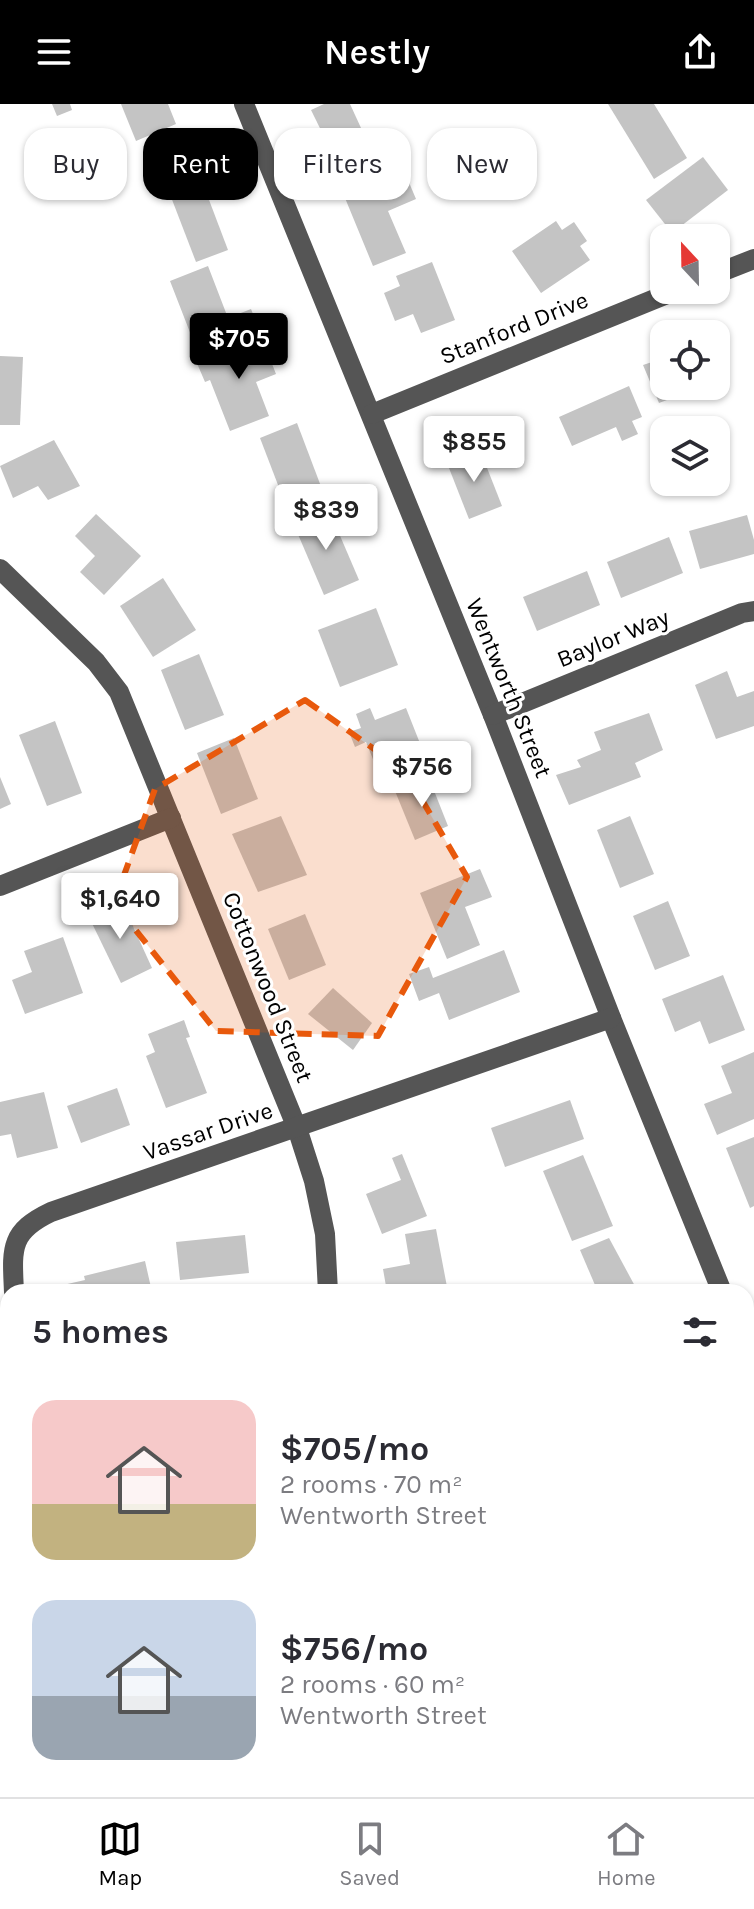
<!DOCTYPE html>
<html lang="en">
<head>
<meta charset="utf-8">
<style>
	:root { --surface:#fff; --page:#f2f2f3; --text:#2b2b33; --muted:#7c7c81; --line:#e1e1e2; --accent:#000 }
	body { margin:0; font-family:Karla,sans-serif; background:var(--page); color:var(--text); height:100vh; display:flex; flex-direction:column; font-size:30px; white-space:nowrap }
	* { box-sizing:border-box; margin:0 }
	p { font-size:26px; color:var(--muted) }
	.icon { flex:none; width:44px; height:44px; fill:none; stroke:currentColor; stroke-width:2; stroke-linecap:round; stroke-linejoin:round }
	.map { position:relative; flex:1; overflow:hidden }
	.details { position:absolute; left:0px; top:1180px; width:754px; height:514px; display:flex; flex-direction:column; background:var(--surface); border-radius:24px 24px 0 0; box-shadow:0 2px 6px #0004 }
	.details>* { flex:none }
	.guide { position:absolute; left:24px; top:24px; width:706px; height:72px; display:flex; gap:16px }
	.needle { width:52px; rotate:338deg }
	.tools { position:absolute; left:650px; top:120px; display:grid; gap:16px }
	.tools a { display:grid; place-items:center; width:80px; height:80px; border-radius:16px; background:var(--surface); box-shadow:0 2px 6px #0004; font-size:40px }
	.price { position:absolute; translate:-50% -68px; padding:0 18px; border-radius:8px; background:#fff; color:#222; font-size:26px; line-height:52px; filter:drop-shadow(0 2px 4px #0008) }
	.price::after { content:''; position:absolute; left:50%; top:48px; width:24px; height:18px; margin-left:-12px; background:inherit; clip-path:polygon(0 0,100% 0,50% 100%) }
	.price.selected { background:var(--accent); color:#fff }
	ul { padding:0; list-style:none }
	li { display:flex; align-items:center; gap:24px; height:200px; padding:0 32px }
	li span { display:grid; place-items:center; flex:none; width:224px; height:160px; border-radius:24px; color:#555 }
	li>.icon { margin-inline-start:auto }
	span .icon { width:96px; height:96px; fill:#fffc; stroke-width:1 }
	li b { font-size:34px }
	h2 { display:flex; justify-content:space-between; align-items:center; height:96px; padding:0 32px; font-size:34px }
	.tag { padding:0 28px; border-radius:24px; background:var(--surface); box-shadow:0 2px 6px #0004; font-size:28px; line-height:72px }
	.tag.selected { background:var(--accent); color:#fff }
	header { display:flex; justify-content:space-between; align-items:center; height:104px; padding:0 32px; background:var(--accent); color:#fff; font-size:36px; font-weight:600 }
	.tabs { display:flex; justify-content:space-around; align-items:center; height:112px; border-top:2px solid var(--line); background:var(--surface); font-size:22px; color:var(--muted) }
	.tabs a { display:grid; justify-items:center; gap:4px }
	.tabs .selected { color:var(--accent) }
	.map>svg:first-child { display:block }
	.building { fill:#c4c4c4 }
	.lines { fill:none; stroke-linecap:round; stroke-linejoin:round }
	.minor { stroke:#555; stroke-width:20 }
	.marked { fill:#e8590c; fill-opacity:0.2; stroke:#e8590c; stroke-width:6; stroke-dasharray:16 10; stroke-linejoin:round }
	.labels { text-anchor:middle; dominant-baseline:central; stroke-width:6; stroke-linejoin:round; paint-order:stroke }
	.street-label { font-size:24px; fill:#000; stroke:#fff }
</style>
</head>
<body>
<header><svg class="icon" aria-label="menu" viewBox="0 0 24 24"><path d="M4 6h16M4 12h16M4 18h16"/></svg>Nestly<svg class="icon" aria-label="share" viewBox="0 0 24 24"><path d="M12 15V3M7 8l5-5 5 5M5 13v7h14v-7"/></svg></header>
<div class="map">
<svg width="754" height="1693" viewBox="0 0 754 1693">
	<rect width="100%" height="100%" fill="#fff"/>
	<!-- building -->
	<g class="building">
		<path d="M52 0H70L72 6 57 12Z"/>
		<path d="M121 0H168L176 20 136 37Z"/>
		<path d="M324 0H350L378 61 344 73 311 6Z"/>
		<path d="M608 0H654L687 54 654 75Z"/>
		<path d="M101 31 111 56 77 69 67 45Z"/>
		<path d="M703 53 728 86 672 129 646 96Z"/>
		<path d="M405 69 416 95 388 107 406 149 373 162 345 94Z"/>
		<path d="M203 80 228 146 196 158 171 93Z"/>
		<path d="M556 117 562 126 574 118 587 137 580 142 590 156 541 189 512 147Z"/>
		<path d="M432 158 455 216 421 229 413 210 395 217 384 189 400 182 396 172Z"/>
		<path d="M208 162 228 214 251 205 259 225 229 237 222 219 191 231 170 177Z"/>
		<path d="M261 232 276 270 256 278 269 312 230 327 210 276 205 278 196 257Z"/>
		<path d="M0 252 23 253 20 321H0Z"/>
		<path d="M664 254V282H704L659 299 643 261Z"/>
		<path d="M629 282 642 313 632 317 638 330 622 337 616 323 572 342 559 313Z"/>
		<path d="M297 319 325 393 288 407 260 334Z"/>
		<path d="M54 336 80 382 48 396 38 382 13 394 0 362Z"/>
		<path d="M480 346 502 402 469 415 447 359Z"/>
		<path d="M329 406 359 476 324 491 294 421Z"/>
		<path d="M96 410 141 452 104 491 80 468 95 452 75 432Z"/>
		<path d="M747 411 754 436V450L700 465 689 427Z"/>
		<path d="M669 433 683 469 621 494 607 458Z"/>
		<path d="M587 467 600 501 537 527 523 493Z"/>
		<path d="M163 474 196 526 153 553 120 502Z"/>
		<path d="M376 504 398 561 340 583 318 526Z"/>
		<path d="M199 550 224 611 185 626 161 566Z"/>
		<path d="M727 567 737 593 754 587V622L716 635 695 581Z"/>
		<path d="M370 604 375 616 406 604 425 652 379 670 366 638 355 643 349 628 361 624 356 610Z"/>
		<path d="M649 609 663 646 635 659 641 673 569 701 556 671 581 663 577 656 601 646 594 628Z"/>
		<path d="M55 617 82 689 47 702 19 631Z"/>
		<path d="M234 634 258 695 221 710 197 649Z"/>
		<path d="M0 673 11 700 0 705Z"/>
		<path d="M429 674 448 722 415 736 395 687Z"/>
		<path d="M281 712 307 771 258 788 232 730Z"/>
		<path d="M630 712 654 770 620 784 597 726Z"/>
		<path d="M480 765 492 793 465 803 480 841 447 855 420 789Z"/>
		<path d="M121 796 152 864 121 879 87 809Z"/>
		<path d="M668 797 690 852 655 866 633 812Z"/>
		<path d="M305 810 326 861 289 876 268 825Z"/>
		<path d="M63 833 83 889 25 910 12 876 32 868 24 847Z"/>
		<path d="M504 846 520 888 449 916 439 889 419 897 409 870 429 863 433 874Z"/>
		<path d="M723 871 745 926 709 940 700 917 675 928 662 895Z"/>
		<path d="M333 884 372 919 353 946 308 910Z"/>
		<path d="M184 916 190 933 186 934 207 989 166 1004 146 952 155 948 148 930Z"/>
		<path d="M754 948V1015L717 1031 704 1000 732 989 721 962Z"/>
		<path d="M117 984 130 1021 81 1039 67 1002Z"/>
		<path d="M44 988 58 1044 17 1054 11 1030 0 1032V998Z"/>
		<path d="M570 996 584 1035 505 1063 491 1024Z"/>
		<path d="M754 1033V1102L750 1104 726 1044Z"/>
		<path d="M402 1050 427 1112 382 1130 366 1090 401 1076 392 1054Z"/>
		<path d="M583 1051 613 1122 572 1137 543 1067Z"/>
		<path d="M436 1125 448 1188H387L383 1165 410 1160 405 1130Z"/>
		<path d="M245 1131 249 1169 180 1176 176 1138Z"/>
		<path d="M609 1134 636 1184 626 1188H598L580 1146Z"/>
		<path d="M145 1157 152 1188H65L63 1181 85 1176 84 1172Z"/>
		<path d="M6 1398 8 1399V1463L0 1475V1406Z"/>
		<path d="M746 1428 754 1449V1507L746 1510Z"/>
		<path d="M754 1521V1595L746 1596V1523Z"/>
		<path d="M28 1686H76L75 1693H27Z"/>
		<path d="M202 1686H238L237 1693H200Z"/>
		<path d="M418 1686H471L457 1693H421Z"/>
	</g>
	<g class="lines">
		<!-- minor -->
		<g class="minor">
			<path d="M244 0 493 611 611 914 722 1188"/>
			<path d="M716 170 754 155"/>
			<path d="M372 310 677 186"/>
			<path d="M0 465 96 558 119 588 297 1024 314 1077 325 1130 328 1188"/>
			<path d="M493 611 742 509 754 507"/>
			<path d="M0 782 171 714"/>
			<path d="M14 1188C12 1145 9 1128 51 1108L611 914"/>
			<path d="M746 1246 754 1266"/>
			<path d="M0 1285 8 1259"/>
			<path d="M567 1686 570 1693"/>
			<path d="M145 1693 146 1686"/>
		</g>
	</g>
	<!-- marked area -->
	<path class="marked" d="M305 596 405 667 467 773 378 932 216 927 114 799 155 685Z"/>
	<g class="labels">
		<!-- street labels -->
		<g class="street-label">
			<text transform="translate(514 224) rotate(-22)">Stanford Drive</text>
			<text transform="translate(613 534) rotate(-22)">Baylor Way</text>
			<text transform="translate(509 584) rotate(68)">Wentworth Street</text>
			<text transform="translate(268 883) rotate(68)">Cottonwood Street</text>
			<text transform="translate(208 1027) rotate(-19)">Vassar Drive</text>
		</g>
	</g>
</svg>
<div class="tools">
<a><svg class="needle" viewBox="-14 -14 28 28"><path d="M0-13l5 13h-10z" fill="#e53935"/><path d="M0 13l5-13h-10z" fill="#7c7c81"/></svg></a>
<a><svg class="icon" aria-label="locate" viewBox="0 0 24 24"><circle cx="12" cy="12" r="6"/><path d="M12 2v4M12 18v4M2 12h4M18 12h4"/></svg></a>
<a><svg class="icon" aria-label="layers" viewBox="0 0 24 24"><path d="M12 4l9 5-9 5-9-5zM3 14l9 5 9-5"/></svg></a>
</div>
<b class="price selected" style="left:239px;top:277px">$705</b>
<b class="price" style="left:474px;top:380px">$855</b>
<b class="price" style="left:326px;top:448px">$839</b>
<b class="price" style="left:422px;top:705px">$756</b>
<b class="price" style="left:120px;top:837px">$1,640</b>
<div class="guide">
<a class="tag">Buy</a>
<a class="tag selected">Rent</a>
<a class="tag">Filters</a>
<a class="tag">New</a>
</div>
<section class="details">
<h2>5 homes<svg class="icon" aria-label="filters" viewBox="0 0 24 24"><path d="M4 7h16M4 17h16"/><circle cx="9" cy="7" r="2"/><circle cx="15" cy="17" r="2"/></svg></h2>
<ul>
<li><span style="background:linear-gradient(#f6c9c9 65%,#c2b280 0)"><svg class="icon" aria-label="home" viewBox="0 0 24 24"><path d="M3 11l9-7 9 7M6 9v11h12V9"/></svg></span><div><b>$705/mo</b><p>2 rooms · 70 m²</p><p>Wentworth Street</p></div></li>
<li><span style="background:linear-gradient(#c9d6e8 60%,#9aa5b1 0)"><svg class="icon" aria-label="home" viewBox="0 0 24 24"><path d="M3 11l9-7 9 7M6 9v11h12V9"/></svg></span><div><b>$756/mo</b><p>2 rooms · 60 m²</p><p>Wentworth Street</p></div></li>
</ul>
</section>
</div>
<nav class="tabs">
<a class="selected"><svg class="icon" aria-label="map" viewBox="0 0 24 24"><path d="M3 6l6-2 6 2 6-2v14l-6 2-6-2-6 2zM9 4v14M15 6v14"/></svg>Map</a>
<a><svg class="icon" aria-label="saved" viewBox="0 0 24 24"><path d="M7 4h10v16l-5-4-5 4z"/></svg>Saved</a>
<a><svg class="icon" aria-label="home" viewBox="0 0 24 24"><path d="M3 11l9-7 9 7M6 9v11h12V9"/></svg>Home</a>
</nav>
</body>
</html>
